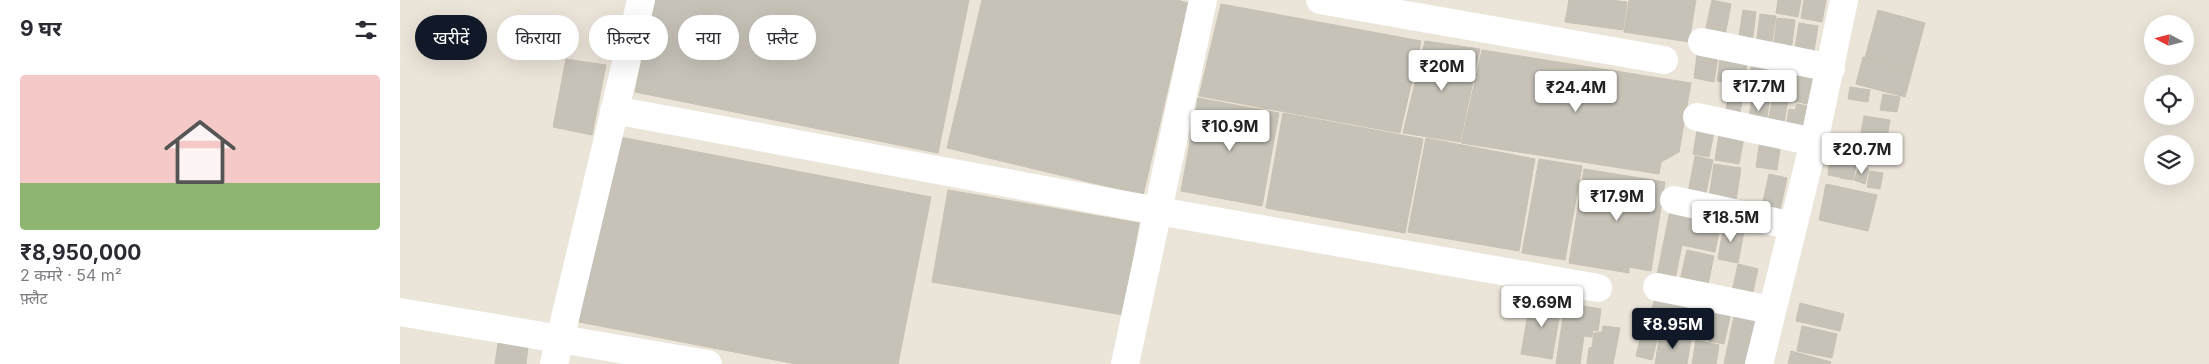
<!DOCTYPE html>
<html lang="hi">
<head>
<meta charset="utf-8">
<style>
	:root { --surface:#fff; --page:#f2f2f3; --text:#2b2b33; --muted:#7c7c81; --accent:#111827 }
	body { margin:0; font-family:Inter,"Noto Sans Devanagari",sans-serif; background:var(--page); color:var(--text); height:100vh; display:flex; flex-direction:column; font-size:19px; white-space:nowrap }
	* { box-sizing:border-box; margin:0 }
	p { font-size:16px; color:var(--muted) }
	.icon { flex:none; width:28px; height:28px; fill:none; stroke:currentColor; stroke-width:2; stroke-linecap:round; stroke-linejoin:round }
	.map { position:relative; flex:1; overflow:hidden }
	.sheet { display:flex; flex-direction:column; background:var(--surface); width:400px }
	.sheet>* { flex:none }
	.top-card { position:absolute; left:15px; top:15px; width:475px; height:45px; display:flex; gap:10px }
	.needle { width:32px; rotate:277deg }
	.tools { position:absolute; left:1744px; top:15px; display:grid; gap:10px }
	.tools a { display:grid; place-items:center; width:50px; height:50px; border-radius:50%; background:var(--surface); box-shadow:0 5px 20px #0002; font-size:25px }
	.price { position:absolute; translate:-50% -42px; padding:0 11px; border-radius:5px; background:#fff; color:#222; font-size:16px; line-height:32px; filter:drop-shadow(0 1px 2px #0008) }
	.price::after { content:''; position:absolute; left:50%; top:30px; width:15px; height:11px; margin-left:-8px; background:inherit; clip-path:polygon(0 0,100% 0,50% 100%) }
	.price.selected { background:var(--accent); color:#fff }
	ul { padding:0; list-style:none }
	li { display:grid; align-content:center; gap:10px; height:265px; padding:0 20px }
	li span { display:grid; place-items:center; height:155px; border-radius:5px; color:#555 }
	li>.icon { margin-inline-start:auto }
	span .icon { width:90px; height:90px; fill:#fffc; stroke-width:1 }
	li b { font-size:21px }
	h2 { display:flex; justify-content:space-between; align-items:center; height:60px; padding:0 20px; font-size:21px }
	.pill { padding:0 18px; border-radius:22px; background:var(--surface); box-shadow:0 5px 20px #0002; font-size:18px; line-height:45px }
	.pill.selected { background:var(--accent); color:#fff }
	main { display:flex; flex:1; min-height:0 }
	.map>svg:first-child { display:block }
	.building { fill:#c6c2b8; stroke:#c7c0b3 }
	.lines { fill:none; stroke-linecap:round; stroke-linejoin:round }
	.street { stroke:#fff; stroke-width:28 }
</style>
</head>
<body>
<main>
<section class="sheet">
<h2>9 घर<svg class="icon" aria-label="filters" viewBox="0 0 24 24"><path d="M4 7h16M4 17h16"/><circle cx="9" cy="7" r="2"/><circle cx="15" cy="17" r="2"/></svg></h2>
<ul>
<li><span style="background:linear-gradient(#f6c9c9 70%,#8fb573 0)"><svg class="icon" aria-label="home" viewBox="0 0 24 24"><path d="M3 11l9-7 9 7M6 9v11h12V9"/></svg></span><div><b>₹8,950,000</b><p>2 कमरे · 54 m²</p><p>फ़्लैट</p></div></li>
</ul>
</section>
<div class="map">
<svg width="1809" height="364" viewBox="0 0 1809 364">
	<rect width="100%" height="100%" fill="#ebe4d9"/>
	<!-- building -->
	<g class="building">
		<path d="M254 0H569L538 153 235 92Z"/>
		<path d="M582 0H777L788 3 743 195 547 148Z"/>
		<path d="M1169 0H1211L1227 2 1223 30 1165 22Z"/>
		<path d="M1229 0H1296L1289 42 1224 32Z"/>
		<path d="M1312 0 1331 4 1325 36 1305 32Z"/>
		<path d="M1378 0H1401L1398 17 1376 13Z"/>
		<path d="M1404 0H1426L1422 22 1401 18Z"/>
		<path d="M821 4 1021 41 1000 133 799 96Z"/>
		<path d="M1343 10 1356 12 1352 44 1338 42Z"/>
		<path d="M1478 10 1525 23 1512 71 1465 58Z"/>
		<path d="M1360 14 1376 16 1371 48 1356 46Z"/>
		<path d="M1377 18 1395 20 1391 52 1373 49Z"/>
		<path d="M1399 23 1418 26 1413 57 1394 54Z"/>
		<path d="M1025 41 1080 49 1060 142 1003 133Z"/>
		<path d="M1298 47 1319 50 1314 82 1294 78Z"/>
		<path d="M1082 50 1291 83 1279 152 1261 162 1259 174 1061 143Z"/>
		<path d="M1321 51 1348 55 1344 85 1317 81Z"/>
		<path d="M1353 57 1374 61 1368 93 1347 89Z"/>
		<path d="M1463 57 1512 71 1505 97 1456 84Z"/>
		<path d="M166 59 206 65 192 135 153 127Z"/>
		<path d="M1380 63 1414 71 1407 104 1372 96Z"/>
		<path d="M1331 84 1345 87 1339 117 1325 114Z"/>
		<path d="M1450 87 1470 90 1468 102 1448 99Z"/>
		<path d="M1353 94 1370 97 1365 130 1347 127Z"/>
		<path d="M1483 94 1500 97 1497 112 1480 110Z"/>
		<path d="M1373 97 1388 100 1382 134 1366 131Z"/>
		<path d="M798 98 879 113 862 206 781 191Z"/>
		<path d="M1397 104 1407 106 1401 136 1385 133 1389 109 1395 110Z"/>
		<path d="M883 113 1023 139 1005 233 866 208Z"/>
		<path d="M1464 116 1490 120 1487 138 1461 133Z"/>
		<path d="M1299 119 1316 122 1309 157 1293 154Z"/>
		<path d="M1320 128 1345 132 1339 164 1315 160Z"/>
		<path d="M1361 133 1382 136 1377 170 1356 167Z"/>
		<path d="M215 136 531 197 498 364H396L179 322Z"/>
		<path d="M1026 138 1135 159 1119 251 1008 232Z"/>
		<path d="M1295 156 1313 160 1305 197 1288 193Z"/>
		<path d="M1430 158 1442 159 1439 177 1428 175Z"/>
		<path d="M1139 159 1182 166 1165 260 1122 253Z"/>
		<path d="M1442 163 1456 165 1453 180 1440 178Z"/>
		<path d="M1314 164 1341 168 1336 201 1309 197Z"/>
		<path d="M1459 166 1469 169 1465 184 1454 180Z"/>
		<path d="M1184 169 1265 182 1251 271 1229 267V273L1169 263Z"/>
		<path d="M1470 171 1483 173 1480 189 1467 187Z"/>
		<path d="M1369 174 1387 178 1380 210 1362 206Z"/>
		<path d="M1426 184 1477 195 1468 231 1419 220Z"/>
		<path d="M548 190 739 223 723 315 532 282Z"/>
		<path d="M1271 206 1322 216 1315 252 1282 245 1274 284 1256 280Z"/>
		<path d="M1324 223 1345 226 1338 263 1318 259Z"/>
		<path d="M1287 250 1314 256 1308 284 1279 285Z"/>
		<path d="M1338 264 1358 269 1352 296 1332 292Z"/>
		<path d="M1256 293 1288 300 1281 333 1248 326Z"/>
		<path d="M1131 296 1162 301 1152 359 1121 354Z"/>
		<path d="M1292 299 1313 303 1305 340 1285 336Z"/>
		<path d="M1165 303 1201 309 1198 331 1193 330 1192 337 1184 336 1180 364H1156Z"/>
		<path d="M1400 303 1444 314 1440 331 1396 321Z"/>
		<path d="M1317 304 1332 308 1324 344 1309 341Z"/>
		<path d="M1336 307 1357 311 1346 364H1324Z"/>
		<path d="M1203 326 1220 328 1213 364H1187L1189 348 1192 347 1194 333 1202 332Z"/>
		<path d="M1402 326 1437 334 1432 358 1397 351Z"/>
		<path d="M1243 328 1259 332 1252 360 1236 356Z"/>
		<path d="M1260 334 1291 339 1287 364H1255Z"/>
		<path d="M1296 340 1319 345 1316 364H1292Z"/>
		<path d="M98 343 128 347 126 364H95Z"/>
		<path d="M1391 351 1431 362 1430 364H1388Z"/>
	</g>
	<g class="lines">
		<!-- street -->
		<g class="street">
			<path d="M920 0 1264 60"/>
			<path d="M1302 42 1431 68"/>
			<path d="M214 110 758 211 1198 288"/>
			<path d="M1297 117 1414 142"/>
			<path d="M1274 200 1393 226"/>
			<path d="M1257 287 1371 310"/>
			<path d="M0 312 308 364"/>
			<path d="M154 364 241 0"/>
			<path d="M725 364 803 0"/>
			<path d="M1359 364 1414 142 1444 0"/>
		</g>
	</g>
</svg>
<div class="tools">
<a><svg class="needle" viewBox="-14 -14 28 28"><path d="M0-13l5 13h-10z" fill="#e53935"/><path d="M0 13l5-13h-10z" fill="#7c7c81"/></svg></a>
<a><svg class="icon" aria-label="locate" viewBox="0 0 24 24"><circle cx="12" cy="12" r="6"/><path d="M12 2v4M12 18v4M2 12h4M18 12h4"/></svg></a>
<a><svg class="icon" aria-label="layers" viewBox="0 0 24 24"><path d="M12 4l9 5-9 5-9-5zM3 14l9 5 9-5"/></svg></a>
</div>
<b class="price" style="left:1042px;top:92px">₹20M</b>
<b class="price" style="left:1359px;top:112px">₹17.7M</b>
<b class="price" style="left:1176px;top:113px">₹24.4M</b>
<b class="price" style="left:830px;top:152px">₹10.9M</b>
<b class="price" style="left:1462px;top:175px">₹20.7M</b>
<b class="price" style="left:1217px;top:222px">₹17.9M</b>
<b class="price" style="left:1331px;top:243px">₹18.5M</b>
<b class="price" style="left:1142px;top:328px">₹9.69M</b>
<b class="price selected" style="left:1273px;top:350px">₹8.95M</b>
<div class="top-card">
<a class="pill selected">खरीदें</a>
<a class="pill">किराया</a>
<a class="pill">फ़िल्टर</a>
<a class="pill">नया</a>
<a class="pill">फ़्लैट</a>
</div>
</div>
</main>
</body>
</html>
